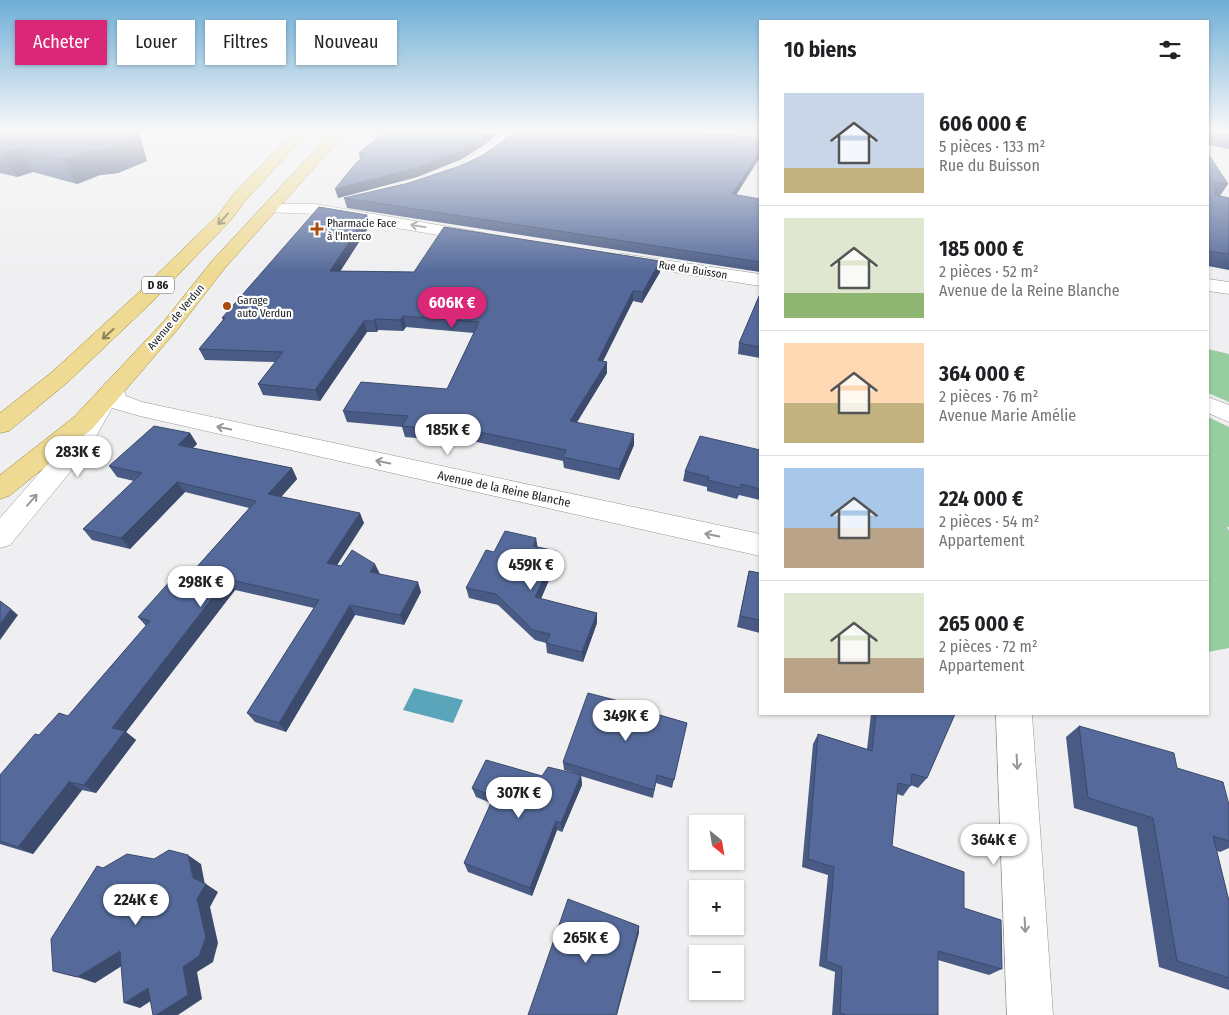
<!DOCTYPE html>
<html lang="fr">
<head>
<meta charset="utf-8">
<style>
	:root { --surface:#fff; --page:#f2f2f2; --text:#202124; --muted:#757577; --line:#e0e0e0; --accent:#db2777 }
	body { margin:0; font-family:"Fira Sans Condensed",sans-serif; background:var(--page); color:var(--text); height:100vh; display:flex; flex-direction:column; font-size:19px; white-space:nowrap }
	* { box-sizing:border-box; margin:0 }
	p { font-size:16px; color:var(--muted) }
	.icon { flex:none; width:28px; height:28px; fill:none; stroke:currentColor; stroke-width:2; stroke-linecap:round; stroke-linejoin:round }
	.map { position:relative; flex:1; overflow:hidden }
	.panel { position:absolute; left:759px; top:20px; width:450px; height:695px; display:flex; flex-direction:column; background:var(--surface); border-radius:0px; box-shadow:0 1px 4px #0004 }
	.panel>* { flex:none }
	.hud { position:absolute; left:15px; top:20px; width:475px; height:45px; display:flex; gap:10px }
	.needle { width:32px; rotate:150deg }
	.controls { position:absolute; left:689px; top:815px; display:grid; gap:10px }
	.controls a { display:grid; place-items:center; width:55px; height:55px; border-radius:0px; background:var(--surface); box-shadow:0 1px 4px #0004; font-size:25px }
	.price { position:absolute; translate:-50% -42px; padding:0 11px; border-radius:18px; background:#fff; color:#222; font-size:16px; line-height:32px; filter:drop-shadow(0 1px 2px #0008) }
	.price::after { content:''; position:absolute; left:50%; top:30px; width:15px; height:11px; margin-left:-8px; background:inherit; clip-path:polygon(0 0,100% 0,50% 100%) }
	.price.on { background:var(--accent); color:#fff }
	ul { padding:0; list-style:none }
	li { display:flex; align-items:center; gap:15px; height:125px; padding:0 25px }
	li+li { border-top:1px solid var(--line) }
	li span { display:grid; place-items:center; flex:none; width:140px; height:100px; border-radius:0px; color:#555 }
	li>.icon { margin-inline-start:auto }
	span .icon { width:60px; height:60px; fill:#fffc; stroke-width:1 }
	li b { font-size:21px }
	h2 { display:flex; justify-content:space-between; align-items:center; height:60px; padding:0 25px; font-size:21px }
	.chip { padding:0 18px; border-radius:0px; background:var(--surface); box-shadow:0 1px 4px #0004; font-size:18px; line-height:45px }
	.chip.on { background:var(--accent); color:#fff }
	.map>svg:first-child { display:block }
	.forest { fill:#98cca1 }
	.water { fill:#5ba5bb }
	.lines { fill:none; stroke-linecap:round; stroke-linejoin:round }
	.minor-casing { stroke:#939495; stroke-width:1 }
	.major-casing { stroke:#9c8638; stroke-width:1 }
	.minor { fill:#fff; fill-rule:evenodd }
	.major { fill:#eeda92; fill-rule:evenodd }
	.wall { fill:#495b84 }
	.shaded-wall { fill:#3c4a6c }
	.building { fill:#556a9a; stroke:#3c4a6c }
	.oneway { stroke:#8d825b }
	.oneway2 { stroke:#979797 }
	.poi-dot { fill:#af4d11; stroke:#fcfdfe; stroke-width:2 }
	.labels { text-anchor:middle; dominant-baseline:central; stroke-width:4.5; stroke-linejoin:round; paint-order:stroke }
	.far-poi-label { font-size:11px; fill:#171718; stroke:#fcfdfe; text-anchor:start }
	.far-street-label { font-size:11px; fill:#171718; stroke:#fcfdfe }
	.shield { fill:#fcfdfe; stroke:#5c5c5d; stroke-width:1 }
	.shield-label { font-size:11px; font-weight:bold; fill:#171718 }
	.street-label { font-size:12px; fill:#171718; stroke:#fcfdfe }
</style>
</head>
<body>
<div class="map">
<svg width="1229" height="1015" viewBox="0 0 1229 1015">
	<rect width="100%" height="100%" fill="#efeff1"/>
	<!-- forest -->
	<g class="forest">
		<path d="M1208 349 1229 354V402L1208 393Z"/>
		<path d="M1208 417 1229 427V527H1227L1229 531V648L1208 652Z"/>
	</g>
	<!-- water -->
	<path class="water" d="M414 688 463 700 453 723 403 710Z"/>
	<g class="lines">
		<defs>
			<g id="minor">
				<path d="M505 131H519C509 143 479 172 463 168L461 165 463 162 491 144Z"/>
				<path d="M271 204H315L479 232 485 233 488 237 485 241 479 242 315 214 265 212 263 209 265 206Z"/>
				<path d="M623 254 760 274V286L617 263 614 259 617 255Z"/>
				<path d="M1208 279 1229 282V294L1208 291Z"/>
				<path d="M113 381 121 383 126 396 142 402 760 534V556L140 416 112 408 89 449 10 545 0 548V518L71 437 96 397 103 395 102 388 105 383Z"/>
				<path d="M1208 397 1229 405V422L1208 413Z"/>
				<path d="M996 714H1032L1053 1015H1007Z"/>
			</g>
			<g id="major">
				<path d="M295 131H309L245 201 231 220 151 303 68 382 9 431 0 433V413L52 372 137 294 219 214 233 195Z"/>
				<path d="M333 131H347L224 269 178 329 92 429 9 496 0 499V475L74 417 164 321 212 261Z"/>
			</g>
		</defs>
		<!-- minor casing -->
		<use href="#minor" class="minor-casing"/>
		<!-- major casing -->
		<use href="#major" class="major-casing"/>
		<!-- minor -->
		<use href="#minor" class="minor"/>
		<!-- major -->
		<use href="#major" class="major"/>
	</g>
	<!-- wall -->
	<g class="wall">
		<path d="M0 131 147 161 118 173 100 175 77 184 33 172 17 177 0 173Z"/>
		<path d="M386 131H501L484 145 462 159 417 177 338 198 360 159 359 153Z"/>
		<path d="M727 131H760V135Z"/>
		<path d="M1208 131H1229V149L1208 145Z"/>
		<path d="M760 138V157L736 195 760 199V272L347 208 344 198 409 183 460 166 483 155 503 141Z"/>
		<path d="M1208 154 1228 184 1220 196 1229 198V270L1208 266Z"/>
		<path d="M367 215 370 225 340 271 414 272H660L642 303 633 301 603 361 607 362V373L577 422 634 445 619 480 564 468 563 461 463 439 462 442 405 437 402 427 347 422 343 411 447 389 474 333 406 327 403 331 378 330 377 332H367L320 401 263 395 258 384 275 362 205 360 199 349 223 320 222 318Z"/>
		<path d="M760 294V358L738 354 739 343Z"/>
		<path d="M190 433 197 444 193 448 292 468 297 479 281 497 364 523 337 565 379 574 421 592 404 625 355 615 286 732 255 722 247 713 314 608 235 590 126 732 136 740 96 793 82 790 33 854 0 844V775L39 735 68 716 146 626 138 617 195 569 249 508 185 492 130 549 92 540 83 529 134 481 117 477 109 466Z"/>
		<path d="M760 450V500L739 495 737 499 707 491V487L683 481 685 471Z"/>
		<path d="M537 547 557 561 541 599 597 613V623L583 662 547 653 546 643 535 640 498 605 469 598 466 588 494 552Z"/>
		<path d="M749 571 760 573V633L737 627Z"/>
		<path d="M657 714 687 723 672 788 656 783 653 798 581 776 582 785 562 832 557 830 532 896 468 872 464 863 491 803 476 797 472 788 542 776 577 774 564 770 563 762Z"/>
		<path d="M871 714H955L927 778 918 788 911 785 903 796 897 794 892 846 964 908 1002 969 989 975 938 960V1015H832L835 972 819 966 828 875 802 867 813 744 818 734 867 749Z"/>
		<path d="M1079 726 1177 768 1229 805V848L1220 852 1217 851 1229 901V990L1159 967 1137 827 1074 808 1066 737Z"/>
	</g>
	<!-- shaded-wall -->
	<g class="shaded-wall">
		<path d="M134 131H139L147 161 118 173 100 175 77 184 64 160 88 151Z"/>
		<path d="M490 131H501L484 145 462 159 417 177 338 198 335 189Z"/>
		<path d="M19 148 33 172 17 177 2 154Z"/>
		<path d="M760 151V157L731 203 732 194Z"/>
		<path d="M367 215 370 225 334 281 330 271Z"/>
		<path d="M660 261V272L642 303 643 292Z"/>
		<path d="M633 291V301L598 371V360Z"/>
		<path d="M403 316 406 327 403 331 400 320Z"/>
		<path d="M375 319 378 330 377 332 374 321Z"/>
		<path d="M364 321 367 332 320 401 315 390Z"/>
		<path d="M607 362V373L571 432 570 421Z"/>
		<path d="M460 428 463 439 462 442 459 431Z"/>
		<path d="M190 433 197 444 185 455 178 445Z"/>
		<path d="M634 434V445L619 480V469Z"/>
		<path d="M292 468 297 479 274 505 268 494Z"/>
		<path d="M177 482 185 492 130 549 121 538Z"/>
		<path d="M360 513 364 523 332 573 327 563Z"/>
		<path d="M536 538 538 549 533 546Z"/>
		<path d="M556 551 557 561 537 608 535 597Z"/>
		<path d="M375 564 380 574 370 572Z"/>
		<path d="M227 579 235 590 126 732 136 740 96 793 84 785 112 728Z"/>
		<path d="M418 582 421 592 404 625 400 615Z"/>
		<path d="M350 605 355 615 286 732 279 723Z"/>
		<path d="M11 609 18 615 0 640V624Z"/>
		<path d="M597 613V623L583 662 582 652Z"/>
		<path d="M581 775 582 785 562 832 561 823Z"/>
		<path d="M69 782 82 790 33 854 18 847Z"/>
		<path d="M556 821 557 830 532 896 530 888Z"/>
		<path d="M188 855 201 864 205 885 206 884 218 892 210 907 218 943 213 962 197 972 202 999 178 1015H156L183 967 193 878Z"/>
		<path d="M639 926V933L617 1015H616Z"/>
		<path d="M120 951 136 957 95 983 77 977Z"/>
		<path d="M148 988 163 993 140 1008 124 1003Z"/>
	</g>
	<!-- building -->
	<g class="building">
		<path d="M0 131H134L136 138 106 150 88 151 64 160 19 148 2 154 0 153Z"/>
		<path d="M386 131H490L483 137 461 151 416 168 335 189 356 163 367 154 359 153Z"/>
		<path d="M513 131H701L760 138V151L732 194 760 199V262L344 198 409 183 460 166 483 155 503 141Z"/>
		<path d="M1208 131H1229V136L1208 133Z"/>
		<path d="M1208 154 1228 184 1215 183V195L1229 198V254L1208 251Z"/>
		<path d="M319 207 367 215 330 271 414 272 444 227 660 261 643 292 633 291 598 360 607 362 570 421 634 434 619 469 563 457 566 450 460 428 459 431 402 426 408 416 343 411 361 382 447 389 479 322 403 316 400 320 375 319 374 321H364L315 390 258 384 283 352 199 349 225 318H222Z"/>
		<path d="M760 294V347L739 343Z"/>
		<path d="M154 426 190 433 178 445 292 468 268 494 360 513 327 563 341 566 352 550 375 564 370 572 418 582 400 615 350 605 279 723 247 713 319 600 227 579 112 728 125 731 84 785 69 782 18 847 0 841V775L35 734 39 735 59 713 68 716 150 621 138 617 180 570 195 569 256 501 177 482 121 538 83 529 142 473 109 466Z"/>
		<path d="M700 436 760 450V489L741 484 740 488 708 480 709 477 685 471Z"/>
		<path d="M505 531 536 538 533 546 556 551 535 597 597 613 582 652 546 643 550 634 533 630 496 594 466 588 486 550 494 552Z"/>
		<path d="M749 571 760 573V620L740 616Z"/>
		<path d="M0 601 11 609 0 624Z"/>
		<path d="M588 693 657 711 656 714 687 723 674 780 657 775 654 790 563 762Z"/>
		<path d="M876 714H955L927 778 912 774 911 786 898 783 892 846 964 872V908L1001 920 1002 969 938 951V1015H846L840 1013 842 967 826 961 834 867 808 859 818 734 872 751Z"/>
		<path d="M1079 726 1174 753 1177 768 1223 782 1229 805V841L1213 836 1229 901V978L1177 961 1153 818 1088 798Z"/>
		<path d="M486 760 542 776 548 767 581 775 561 823 556 821 530 888 464 863 494 796 472 788Z"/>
		<path d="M169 850 188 855 193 878 206 884 197 899 206 937 199 956 183 967 188 995 156 1015H153L148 988 124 1003 120 951 77 977 53 971 51 939 97 866 103 868 127 854 154 859Z"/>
		<path d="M568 899 639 926 616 1015H528Z"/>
	</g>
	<!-- one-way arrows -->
	<defs><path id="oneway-shaft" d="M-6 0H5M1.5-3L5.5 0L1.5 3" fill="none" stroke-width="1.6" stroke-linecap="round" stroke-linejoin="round" transform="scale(1.25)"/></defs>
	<g class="oneway">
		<use href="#oneway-shaft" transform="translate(223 219) rotate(132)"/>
		<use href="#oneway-shaft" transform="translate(108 334) rotate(138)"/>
	</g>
	<g class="oneway2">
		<use href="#oneway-shaft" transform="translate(418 226) rotate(-171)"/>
		<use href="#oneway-shaft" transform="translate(224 428) rotate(-168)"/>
		<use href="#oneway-shaft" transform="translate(383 462) rotate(-168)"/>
		<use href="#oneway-shaft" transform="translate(32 500) rotate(-49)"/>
		<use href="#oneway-shaft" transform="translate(712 535) rotate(-168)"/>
		<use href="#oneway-shaft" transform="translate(1017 762) rotate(87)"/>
		<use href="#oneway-shaft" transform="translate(1025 925) rotate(87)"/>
	</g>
	<!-- sky -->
	<linearGradient id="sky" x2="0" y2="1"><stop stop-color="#6faed6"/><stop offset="0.48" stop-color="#f8f8f9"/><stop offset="1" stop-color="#f8f8f9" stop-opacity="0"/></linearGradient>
	<rect width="1229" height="273" fill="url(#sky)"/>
	<!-- markers -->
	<g class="poi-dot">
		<path d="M314.5 221.5h5v5h5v5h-5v5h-5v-5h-5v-5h5z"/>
		<circle cx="227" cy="306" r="5"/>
	</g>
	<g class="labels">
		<!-- far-poi labels -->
		<g class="far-poi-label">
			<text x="327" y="223">Pharmacie Face<tspan x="327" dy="13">à l'Interco</tspan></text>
			<text x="237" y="300">Garage<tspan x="237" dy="13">auto Verdun</tspan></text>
		</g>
		<!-- far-street labels -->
		<g class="far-street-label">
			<text transform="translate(693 270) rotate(9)">Rue du Buisson</text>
			<text transform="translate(176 317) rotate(-50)">Avenue de Verdun</text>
		</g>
		<!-- shield labels -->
		<rect class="shield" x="142" y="276.5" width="32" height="17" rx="4"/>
		<g class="shield-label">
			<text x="158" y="285">D 86</text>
		</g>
		<!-- street labels -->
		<g class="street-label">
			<text transform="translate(504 489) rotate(12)">Avenue de la Reine Blanche</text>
		</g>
	</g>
</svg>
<div class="controls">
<a><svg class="needle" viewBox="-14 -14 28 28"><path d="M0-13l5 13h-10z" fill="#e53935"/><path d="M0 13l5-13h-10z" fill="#757577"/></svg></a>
<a>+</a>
<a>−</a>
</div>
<b class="price on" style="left:452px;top:329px">606K €</b>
<b class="price" style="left:448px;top:456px">185K €</b>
<b class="price" style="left:78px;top:478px">283K €</b>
<b class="price" style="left:531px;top:591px">459K €</b>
<b class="price" style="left:201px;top:608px">298K €</b>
<b class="price" style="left:626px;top:742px">349K €</b>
<b class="price" style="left:519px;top:819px">307K €</b>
<b class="price" style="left:994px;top:866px">364K €</b>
<b class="price" style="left:136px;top:926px">224K €</b>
<b class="price" style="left:586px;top:964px">265K €</b>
<div class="hud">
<a class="chip on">Acheter</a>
<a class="chip">Louer</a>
<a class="chip">Filtres</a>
<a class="chip">Nouveau</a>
</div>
<section class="panel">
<h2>10 biens<svg class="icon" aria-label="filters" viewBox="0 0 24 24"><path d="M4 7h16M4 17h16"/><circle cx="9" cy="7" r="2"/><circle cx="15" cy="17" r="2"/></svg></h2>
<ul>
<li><span style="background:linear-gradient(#c9d6e8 75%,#c2b280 0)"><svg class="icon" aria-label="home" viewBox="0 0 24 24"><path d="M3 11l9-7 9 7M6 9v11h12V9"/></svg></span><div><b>606 000 €</b><p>5 pièces · 133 m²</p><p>Rue du Buisson</p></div></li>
<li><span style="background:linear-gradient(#dfe7d0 75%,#8fb573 0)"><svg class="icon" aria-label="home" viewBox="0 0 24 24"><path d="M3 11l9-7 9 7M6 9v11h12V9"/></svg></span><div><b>185 000 €</b><p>2 pièces · 52 m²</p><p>Avenue de la Reine Blanche</p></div></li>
<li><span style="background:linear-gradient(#ffd9b3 60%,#c2b280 0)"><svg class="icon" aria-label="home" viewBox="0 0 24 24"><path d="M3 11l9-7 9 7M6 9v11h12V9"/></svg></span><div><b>364 000 €</b><p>2 pièces · 76 m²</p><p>Avenue Marie Amélie</p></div></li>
<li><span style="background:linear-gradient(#a9c7e8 60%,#b9a48a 0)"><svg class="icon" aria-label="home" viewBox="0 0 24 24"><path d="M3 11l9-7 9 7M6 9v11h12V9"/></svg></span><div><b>224 000 €</b><p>2 pièces · 54 m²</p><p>Appartement</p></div></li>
<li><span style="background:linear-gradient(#dfe7d0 65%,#b9a48a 0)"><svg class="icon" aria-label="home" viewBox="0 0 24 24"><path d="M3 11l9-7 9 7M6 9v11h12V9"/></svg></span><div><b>265 000 €</b><p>2 pièces · 72 m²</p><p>Appartement</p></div></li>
</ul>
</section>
</div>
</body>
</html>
